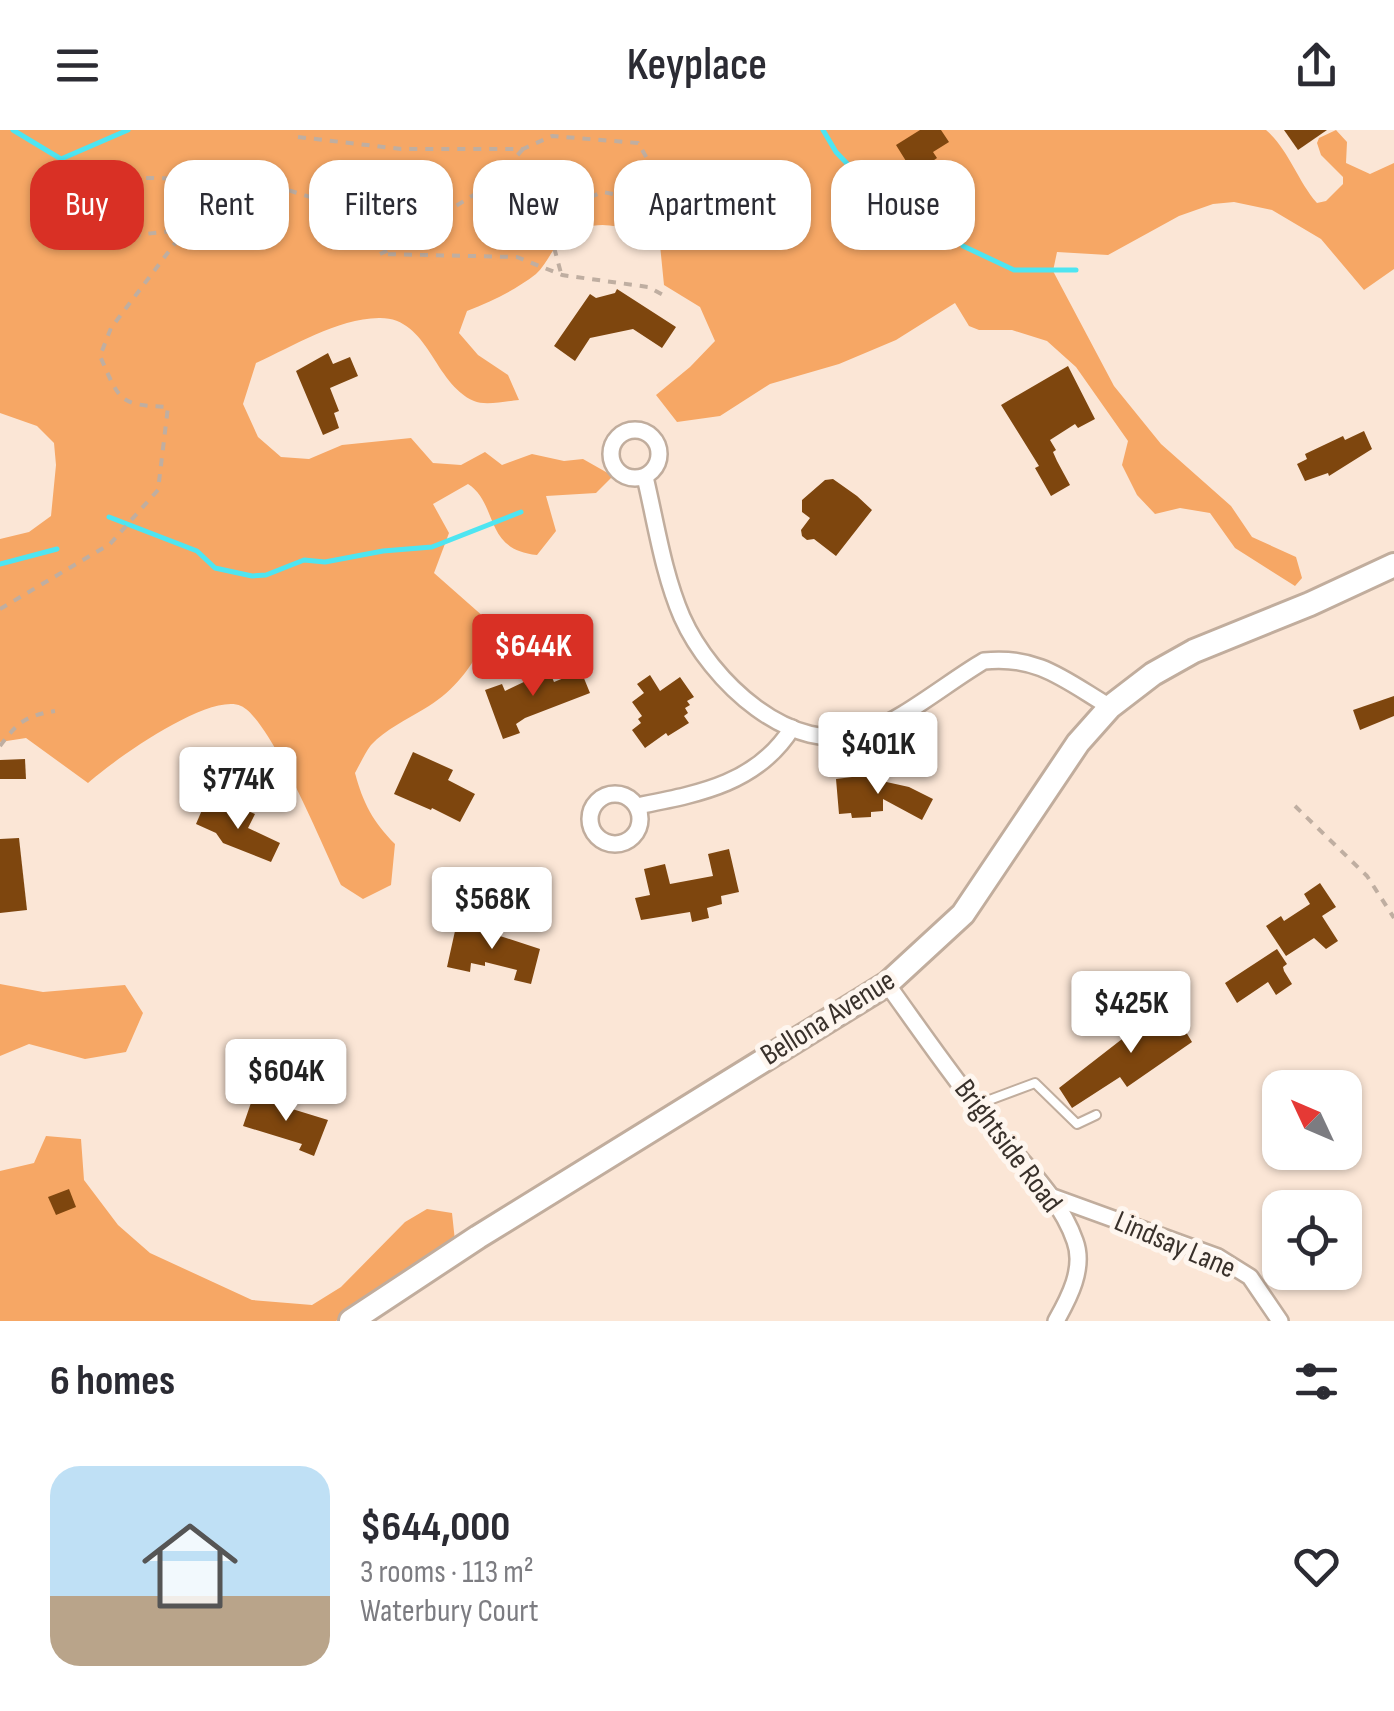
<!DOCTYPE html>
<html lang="en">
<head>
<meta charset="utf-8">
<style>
	:root { --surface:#fff; --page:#f2f2f3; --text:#2b2b33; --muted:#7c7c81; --line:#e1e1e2; --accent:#d93025 }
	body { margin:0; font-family:"Sofia Sans Condensed",sans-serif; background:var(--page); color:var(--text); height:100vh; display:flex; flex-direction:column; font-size:38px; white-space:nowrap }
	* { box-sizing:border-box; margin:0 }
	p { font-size:32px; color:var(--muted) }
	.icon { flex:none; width:55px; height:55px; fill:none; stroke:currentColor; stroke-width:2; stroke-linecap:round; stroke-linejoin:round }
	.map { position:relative; height:1191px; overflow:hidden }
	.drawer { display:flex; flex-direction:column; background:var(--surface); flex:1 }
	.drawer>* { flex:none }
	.top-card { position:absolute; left:30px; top:30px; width:1335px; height:90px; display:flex; gap:20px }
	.needle { width:65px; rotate:314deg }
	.tools { position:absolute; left:1262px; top:940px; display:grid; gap:20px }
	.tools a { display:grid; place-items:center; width:100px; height:100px; border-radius:20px; background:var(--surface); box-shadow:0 2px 8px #0004; font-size:50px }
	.price { position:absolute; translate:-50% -85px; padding:0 22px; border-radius:10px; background:#fff; color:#222; font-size:32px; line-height:65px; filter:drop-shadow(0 2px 5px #0008) }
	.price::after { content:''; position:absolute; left:50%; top:60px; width:30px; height:22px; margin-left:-15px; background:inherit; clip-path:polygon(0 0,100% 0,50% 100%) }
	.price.selected { background:var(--accent); color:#fff }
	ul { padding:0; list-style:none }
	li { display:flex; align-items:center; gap:30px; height:250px; padding:0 50px }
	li+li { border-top:2px solid var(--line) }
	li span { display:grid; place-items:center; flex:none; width:280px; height:200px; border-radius:30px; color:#555 }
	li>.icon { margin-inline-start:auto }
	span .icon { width:120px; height:120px; fill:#fffc; stroke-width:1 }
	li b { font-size:42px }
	h2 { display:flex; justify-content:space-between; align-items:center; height:120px; padding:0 50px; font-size:42px }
	.pill { padding:0 35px; border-radius:30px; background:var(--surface); box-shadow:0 2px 8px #0004; font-size:35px; line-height:90px }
	.pill.selected { background:var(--accent); color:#fff }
	header { display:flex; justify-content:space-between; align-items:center; height:130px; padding:0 50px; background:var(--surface); font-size:45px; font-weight:600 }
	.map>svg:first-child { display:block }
	.forest { fill:#f6a765 }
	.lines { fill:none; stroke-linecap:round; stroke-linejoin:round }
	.stream { stroke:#4ee5f1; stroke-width:5 }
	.building { fill:#7e460e }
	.lane-casing { stroke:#c1ad9d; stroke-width:12 }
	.street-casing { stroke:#c1ad9d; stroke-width:20 }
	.secondary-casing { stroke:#c1ad9d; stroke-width:28 }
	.path { stroke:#bfaea1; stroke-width:4; stroke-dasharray:8 8; stroke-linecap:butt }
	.lane { stroke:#fff; stroke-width:8 }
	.street { stroke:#fff; stroke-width:15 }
	.secondary { stroke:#fff; stroke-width:22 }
	.labels { text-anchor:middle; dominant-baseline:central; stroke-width:10; stroke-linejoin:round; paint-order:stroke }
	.street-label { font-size:30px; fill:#39312b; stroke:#fef6ef }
</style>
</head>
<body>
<header><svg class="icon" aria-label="menu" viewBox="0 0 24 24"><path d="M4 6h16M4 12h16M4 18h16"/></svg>Keyplace<svg class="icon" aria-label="share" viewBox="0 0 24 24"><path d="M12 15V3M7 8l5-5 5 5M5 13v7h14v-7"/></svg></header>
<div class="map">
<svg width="1394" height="1191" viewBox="0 0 1394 1191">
	<rect width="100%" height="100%" fill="#fbe6d6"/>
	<!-- forest -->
	<g class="forest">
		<path d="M0 0H1266C1289 20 1297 50 1317 73L1326 71 1343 54V47L1321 25 1317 13 1319 8 1336 0 1347 12 1346 33 1370 44 1394 33V139L1364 160 1321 109 1272 80 1234 72 1213 74 1179 86 1108 125 1057 122 1053 141 1114 256 1161 314 1231 376 1252 407 1296 427 1302 448 1295 456 1235 418 1210 383 1180 378 1155 384 1137 365 1122 335 1128 311 1076 237 1047 211 1012 200H979L969 196 955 173 896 210 839 234 770 254 720 286 677 292 656 265 690 237 715 211 700 177 664 155 660 115C629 97 598 85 565 107 553 116 547 134 536 144 514 161 492 171 467 181L459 203 478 225 508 245 519 270C507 271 485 276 474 271 433 253 429 187 379 188 336 189 294 216 256 233L243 274 258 307 281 327 309 329 342 315 411 308 433 333 461 335 485 322 502 335 532 324 564 331 583 329 613 346 596 363 546 366 556 401 537 425C483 420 499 374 468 354L433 374 449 403 434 443 485 488 473 511 482 515C470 541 449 565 424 579 406 590 386 599 371 615 365 623 360 634 355 643 363 673 373 692 395 714L391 755 363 769 341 755C325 721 270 588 241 576 209 562 114 630 88 653L26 608 0 612V409L29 402 51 386 56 335 54 313 37 296 0 283Z"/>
		<path d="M0 854 43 862 125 855 143 883 126 922 85 929 29 914 0 926Z"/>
		<path d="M46 1006 81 1009 84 1050 118 1095 150 1123 252 1170 312 1175 341 1157 405 1092 427 1079 452 1083 455 1111 336 1191H0V1041L34 1033Z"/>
	</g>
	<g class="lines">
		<!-- stream -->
		<g class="stream">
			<path d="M13 0 61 29 128 0"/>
			<path d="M823 0 836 22 857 44 878 84 902 79 942 111"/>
			<path d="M963 116 1014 140H1076"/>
			<path d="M109 387 197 421 215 438 252 446 266 445 304 430 325 432 383 421 432 417 521 382"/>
			<path d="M0 434 57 419"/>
		</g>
	</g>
	<!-- building -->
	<g class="building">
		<path d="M920 0H941L949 12 933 22 937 28 914 44 896 15Z"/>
		<path d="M1284 0H1327L1298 20Z"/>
		<path d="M617 159 676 197 662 218 633 199 590 208 575 231 554 216 590 164 596 168 615 163Z"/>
		<path d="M328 223 333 234 350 227 358 246 330 258 339 281 334 283 339 298 323 305 296 241Z"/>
		<path d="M1068 236 1095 289 1078 298 1075 294 1050 310 1056 320 1053 322 1057 331 1070 355 1051 366 1035 338 1039 336 1001 275Z"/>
		<path d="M1364 301 1372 319 1329 346 1328 343 1305 351 1297 334 1307 329 1305 324 1343 306 1345 310Z"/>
		<path d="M833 349 857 366 872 380 836 426 814 409 807 410 802 406 801 400 810 388 802 382V370L825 350Z"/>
		<path d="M549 540 554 552 581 541 590 563 525 588 516 594 520 603 503 609 485 560 502 554 505 561Z"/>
		<path d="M650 545 660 561 680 547 694 567 687 571 690 575 685 578 688 583 684 586 689 593 668 606 666 603 645 618 632 600 641 593 638 589 642 586 632 572 644 563 637 554Z"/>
		<path d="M1394 566V586L1360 600 1353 580Z"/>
		<path d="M413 622 453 640 448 650 475 664 460 692 432 678 431 680 394 664Z"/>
		<path d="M25 629 26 649H0V630Z"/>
		<path d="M868 645 881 646 882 651 909 657 933 669 922 690 883 669V681L871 682V687L852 688 851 683 839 684 836 649Z"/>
		<path d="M205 673 237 686 241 678 255 684 248 698 280 713 271 732 223 713 216 703 196 694Z"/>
		<path d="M19 708 27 780 0 783V709Z"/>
		<path d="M729 719 739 762 721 766 722 774 707 778 709 788 692 792 690 782 641 790 635 768 650 765 644 739 665 734 670 754 713 746 708 724Z"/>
		<path d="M1320 753 1336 777 1322 786 1338 811 1326 819 1314 808 1286 826 1266 796 1281 786 1284 791 1310 774 1304 764Z"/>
		<path d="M457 792 540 819 531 854 514 850 517 840 485 832V836L471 833 470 842 447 837Z"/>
		<path d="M1277 819 1287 834 1283 837 1284 841 1292 854 1276 865 1268 852 1237 873 1225 853Z"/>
		<path d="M1178 877 1189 893 1183 897 1192 912 1127 957 1120 947 1072 978 1059 958 1144 892 1161 880 1165 886Z"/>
		<path d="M253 967 328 990 314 1026 299 1020 302 1014 243 996Z"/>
		<path d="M69 1059 76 1077 56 1085 48 1067Z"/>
	</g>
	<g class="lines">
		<defs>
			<path id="lane" d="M976 975 1035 953 1077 994 1096 985"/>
			<g id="street">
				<circle cx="635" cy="324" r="24"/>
				<path d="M645 347C656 393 663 443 682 487 710 550 791 629 867 602 901 591 951 550 984 531 1038 525 1066 551 1110 577"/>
				<circle cx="615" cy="689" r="25"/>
				<path d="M637 676C698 664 757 654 792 598"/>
				<path d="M887 854C921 901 953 948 989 992 1018 1029 1059 1065 1075 1111 1085 1138 1069 1168 1056 1191"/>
				<path d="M1050 1066 1218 1127 1250 1147 1280 1191"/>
			</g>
			<path id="secondary" d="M351 1191 478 1107 887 854 963 784 1078 613 1110 577 1153 544 1194 521 1310 474 1394 435"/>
		</defs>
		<!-- lane casing -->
		<use href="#lane" class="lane-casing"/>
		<!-- street casing -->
		<use href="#street" class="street-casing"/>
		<!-- secondary casing -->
		<use href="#secondary" class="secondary-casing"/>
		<!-- path -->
		<g class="path">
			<path d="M298 7 401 19H523L552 6 638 13 648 30 636 41 693 62 687 73 652 72 603 62 583 70 549 99 561 143"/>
			<path d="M443 84 493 53 523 19"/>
			<path d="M0 479 110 414 158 360 168 277C118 275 120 271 100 226L111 198 185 100 104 108 58 82 93 47 203 49 272 55 326 72 443 84 421 105 380 124 517 127 562 145 648 157 665 166"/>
			<path d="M0 616C18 592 25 586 55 581"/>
			<path d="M1295 676 1367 746 1394 788"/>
		</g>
		<!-- lane -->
		<use href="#lane" class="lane"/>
		<!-- street -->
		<use href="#street" class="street"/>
		<!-- secondary -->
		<use href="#secondary" class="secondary"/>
	</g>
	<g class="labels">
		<!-- street labels -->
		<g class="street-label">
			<text transform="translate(828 888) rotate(-32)">Bellona Avenue</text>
			<text transform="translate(1008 1016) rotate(53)">Brightside Road</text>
			<text transform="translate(1175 1115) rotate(23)">Lindsay Lane</text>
		</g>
	</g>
</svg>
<div class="tools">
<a><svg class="needle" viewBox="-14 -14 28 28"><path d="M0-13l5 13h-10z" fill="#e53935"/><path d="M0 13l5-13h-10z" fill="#7c7c81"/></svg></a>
<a><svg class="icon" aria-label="locate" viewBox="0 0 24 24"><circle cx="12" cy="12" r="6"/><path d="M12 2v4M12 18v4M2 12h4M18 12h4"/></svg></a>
</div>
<b class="price selected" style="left:533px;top:569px">$644K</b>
<b class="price" style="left:878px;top:667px">$401K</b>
<b class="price" style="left:238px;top:702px">$774K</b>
<b class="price" style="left:492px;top:822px">$568K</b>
<b class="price" style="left:1131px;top:926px">$425K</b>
<b class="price" style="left:286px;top:994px">$604K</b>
<div class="top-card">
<a class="pill selected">Buy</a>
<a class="pill">Rent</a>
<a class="pill">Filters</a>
<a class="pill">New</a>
<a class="pill">Apartment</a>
<a class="pill">House</a>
</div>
</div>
<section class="drawer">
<h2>6 homes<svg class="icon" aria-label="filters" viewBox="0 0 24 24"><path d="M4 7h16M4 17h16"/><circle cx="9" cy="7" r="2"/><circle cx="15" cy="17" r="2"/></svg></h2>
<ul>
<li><span style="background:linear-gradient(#bfe0f5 65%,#b9a48a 0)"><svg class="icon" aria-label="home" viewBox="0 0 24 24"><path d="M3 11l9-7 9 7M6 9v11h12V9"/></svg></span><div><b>$644,000</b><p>3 rooms · 113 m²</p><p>Waterbury Court</p></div><svg class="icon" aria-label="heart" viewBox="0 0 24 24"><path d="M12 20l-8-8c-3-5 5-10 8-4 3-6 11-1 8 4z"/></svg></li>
</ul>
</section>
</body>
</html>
